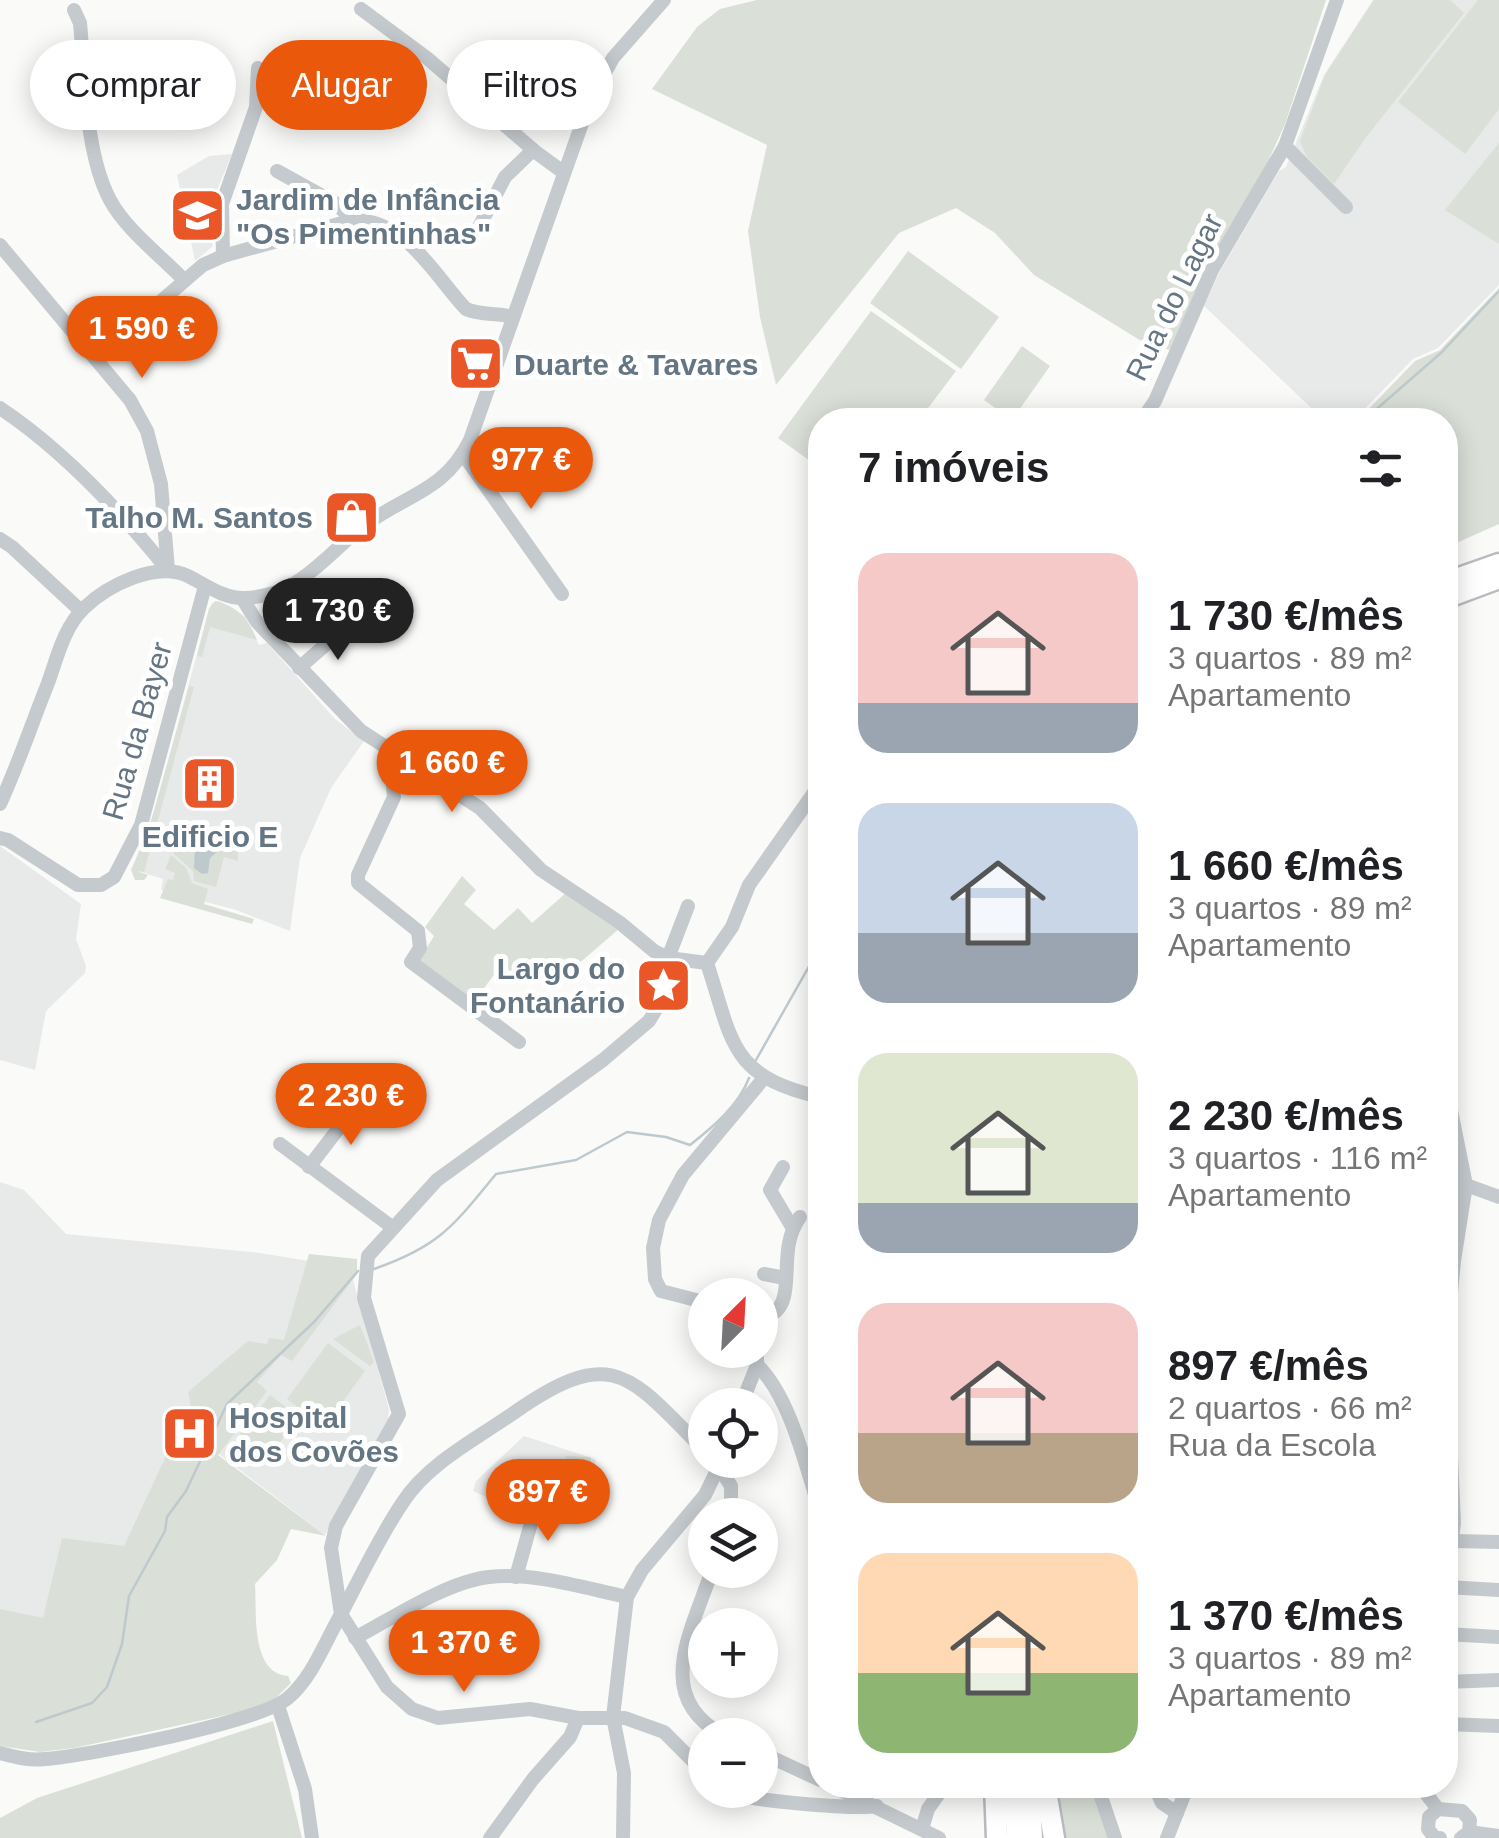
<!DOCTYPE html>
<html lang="pt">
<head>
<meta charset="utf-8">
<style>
	:root { --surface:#fff; --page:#f6f6f6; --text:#202124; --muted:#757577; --accent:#ea580c }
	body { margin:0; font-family:Helvetica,sans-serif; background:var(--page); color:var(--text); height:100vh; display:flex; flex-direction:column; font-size:38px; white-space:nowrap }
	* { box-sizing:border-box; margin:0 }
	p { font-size:32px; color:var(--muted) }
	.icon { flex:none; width:55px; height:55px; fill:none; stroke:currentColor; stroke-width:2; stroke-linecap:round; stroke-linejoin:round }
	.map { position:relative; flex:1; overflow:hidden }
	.details { position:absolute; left:808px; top:408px; width:650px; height:1390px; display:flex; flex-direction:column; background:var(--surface); border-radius:40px; box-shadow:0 5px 25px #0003 }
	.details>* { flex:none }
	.banner { position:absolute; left:30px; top:40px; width:628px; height:90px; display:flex; gap:20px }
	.needle { width:65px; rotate:24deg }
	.buttons { position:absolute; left:688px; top:1278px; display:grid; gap:20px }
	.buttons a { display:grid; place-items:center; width:90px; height:90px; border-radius:50%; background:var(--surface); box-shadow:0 5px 25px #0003; font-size:50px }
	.price { position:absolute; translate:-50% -85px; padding:0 22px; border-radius:35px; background:var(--accent); color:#fff; font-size:32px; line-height:65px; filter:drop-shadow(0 2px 5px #0008) }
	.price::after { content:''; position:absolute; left:50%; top:60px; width:30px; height:22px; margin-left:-15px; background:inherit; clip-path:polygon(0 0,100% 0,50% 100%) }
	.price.active { background:#222; color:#fff }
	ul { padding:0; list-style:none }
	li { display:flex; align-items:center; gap:30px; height:250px; padding:0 50px }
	li span { display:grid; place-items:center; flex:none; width:280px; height:200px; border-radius:30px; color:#555 }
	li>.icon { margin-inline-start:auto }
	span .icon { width:120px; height:120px; fill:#fffc; stroke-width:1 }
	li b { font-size:42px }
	h2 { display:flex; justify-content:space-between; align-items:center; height:120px; padding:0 50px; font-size:42px }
	.pill { padding:0 35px; border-radius:45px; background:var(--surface); box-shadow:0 5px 25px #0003; font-size:35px; line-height:90px }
	.pill.active { background:var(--accent); color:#fff }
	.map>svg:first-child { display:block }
	.built { fill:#e8e9e9 }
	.green { fill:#dae0d7 }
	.water { fill:#bec9ce }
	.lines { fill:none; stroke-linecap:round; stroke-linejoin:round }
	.stream { stroke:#bec9ce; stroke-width:2.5 }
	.highway-casing { stroke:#b8bcc0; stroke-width:25 }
	.minor { stroke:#c5cace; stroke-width:14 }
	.highway { stroke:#fff; stroke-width:20 }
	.labels { text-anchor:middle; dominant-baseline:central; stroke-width:10; stroke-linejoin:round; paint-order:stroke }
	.poi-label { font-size:30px; font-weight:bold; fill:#647584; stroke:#fff; text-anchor:start }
	.street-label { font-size:30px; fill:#647584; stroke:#fff }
</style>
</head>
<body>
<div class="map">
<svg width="1499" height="1838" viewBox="0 0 1499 1838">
	<rect width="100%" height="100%" fill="#fafaf8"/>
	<!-- built -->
	<g class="built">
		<path d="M1373 0H1499V285L1438 348 1413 359 1354 420H1324L1204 306 1219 273 1279 171 1286 167 1324 75Z"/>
		<path d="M232 154 217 190 213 193 208 224 213 246 195 261 177 175 209 156Z"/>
		<path d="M219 601 245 616 259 645 267 643 335 719 364 741 331 788 300 858 290 931 236 910 161 890 163 879 132 869 156 806 209 609 212 603Z"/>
		<path d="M0 846 81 904 76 939 86 966 85 973 46 1011 35 1070 0 1060Z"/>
		<path d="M0 1182 24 1190 66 1234 260 1253 357 1269 353 1280 389 1409 388 1420 325 1535 211 1448 126 1595 0 1636Z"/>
		<path d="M524 1436 595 1459 598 1503 564 1501V1496L534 1490 522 1495 518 1512 473 1491 476 1481Z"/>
	</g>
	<!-- green -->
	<g class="green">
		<path d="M757 0H1326L1285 124 1260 179 1212 256 1170 350 1143 342 1034 275 995 233 956 208 899 233 776 385 760 317 748 231 767 145 652 89 697 27 720 9Z"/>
		<path d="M1374 0H1450L1464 13 1364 140 1334 184 1307 157 1300 141 1325 75Z"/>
		<path d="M1478 0H1499V109L1465 154 1398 102Z"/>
		<path d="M1499 143V244L1445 210Z"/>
		<path d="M908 251 999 317 961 369 870 303Z"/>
		<path d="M1499 288V524L1445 548V420H1358L1415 361 1440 350Z"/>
		<path d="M871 311 956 371 919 420H820V468L778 438Z"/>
		<path d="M1022 346 1050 366 1012 420 984 400Z"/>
		<path d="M215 601C237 606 249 619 257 640L210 627 202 657 197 656 209 609Z"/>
		<path d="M189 686 194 687 144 872 137 871 148 875 144 880H135L131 870 148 832Z"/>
		<path d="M226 834 229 839 237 836 238 861 224 857 216 887 194 881 193 871 173 853 195 837Z"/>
		<path d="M171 855 186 868 192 883 208 889 204 904 254 919 252 924 160 898 168 879 173 880 175 873 165 869Z"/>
		<path d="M462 876 476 890 464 904 494 930 518 908 532 923 567 892 620 928 554 985 537 969 527 982 501 965 474 1002 418 962 434 936 425 927Z"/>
		<path d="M309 1254 357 1259V1274L292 1361 281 1355 257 1382 267 1391 218 1455 326 1536 291 1529 277 1560 255 1584C257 1611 250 1673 288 1676L291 1683 275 1699 245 1711 74 1748 40 1752 0 1746V1609L43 1618 62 1538 124 1546 180 1426 192 1411 188 1392 248 1341 267 1344 269 1338 284 1340Z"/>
		<path d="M360 1325 374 1362 370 1366 333 1339Z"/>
		<path d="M328 1343 365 1371 324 1427 287 1399Z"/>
		<path d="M270 1395 299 1417 262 1467 232 1445Z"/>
		<path d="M566 1456 591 1457 590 1502 564 1501Z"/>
		<path d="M273 1721 302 1838H0V1818L37 1798Z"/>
		<path d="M1053 1785H1091L1111 1838H1062Z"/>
	</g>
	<!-- water -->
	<path class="water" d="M214 837 222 847 210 858 208 873 202 874 194 868 195 844 204 838Z"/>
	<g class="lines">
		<!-- stream -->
		<g class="stream">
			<path d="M1364 420 1442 352 1499 291"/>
			<path d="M756 1060 820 947"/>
			<path d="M374 1269C440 1246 453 1226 496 1174L576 1160 627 1132 666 1137 690 1145C713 1127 739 1105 749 1078"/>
			<path d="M36 1722 92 1703 107 1687 122 1644 129 1596 165 1531 167 1517 186 1491 227 1404 314 1322 358 1271"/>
		</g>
		<defs>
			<g id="highway">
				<path d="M1445 583 1499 564"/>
				<path d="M1445 598 1499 578"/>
				<path d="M995 1785 997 1838"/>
				<path d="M1014 1785 1017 1838"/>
				<path d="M1029 1785 1032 1838"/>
				<path d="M1045 1785 1054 1838"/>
			</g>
		</defs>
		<!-- highway casing -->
		<use href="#highway" class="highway-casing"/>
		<!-- minor -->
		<g class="minor">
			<path d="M361 9 427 58 537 153 563 172"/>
			<path d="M74 10 80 23C85 76 85 153 110 200 127 231 160 255 184 280"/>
			<path d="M1285 146 1346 207"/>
			<path d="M277 171 335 203 353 220"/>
			<path d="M479 227 505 177 533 150"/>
			<path d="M0 245 130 400 147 431 161 484 168 570"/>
			<path d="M223 256 222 204 256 107 258 68"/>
			<path d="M95 358 203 265 223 256 353 220C406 219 434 275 466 309 482 316 497 312 513 317"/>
			<path d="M0 408C63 450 120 511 167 569"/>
			<path d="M1142 420 1155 401 1212 270 1285 146 1337 0"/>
			<path d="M463 454 562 594"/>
			<path d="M0 539 12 547 81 611"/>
			<path d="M242 598 257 622 361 731 480 808 541 870 619 922 654 951 668 958 707 963"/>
			<path d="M299 668 348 625"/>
			<path d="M390 750 394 797 358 875V883L418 931 420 948 411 962 519 1042"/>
			<path d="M0 804C18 765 32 723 48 683 57 658 64 627 84 608 108 585 156 561 188 576 206 585 224 599 245 598 300 596 325 555 365 525 407 494 445 491 470 440L592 95 613 58 664 0"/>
			<path d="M0 838 8 840 78 885H101L114 877 141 825 205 586"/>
			<path d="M688 906 668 958 670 986 649 1021 603 1060 437 1180 368 1256 364 1298 399 1414 336 1526 331 1548 341 1614 387 1687 412 1709 438 1718 530 1709 578 1718H625L664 1732 705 1773"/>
			<path d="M707 963 732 927 749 885 820 784"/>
			<path d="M707 963C733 1042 729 1076 820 1097"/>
			<path d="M1445 1081 1466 1185 1454 1261 1446 1345 1454 1523 1445 1592"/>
			<path d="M280 1144 392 1227"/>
			<path d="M309 1167 358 1103"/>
			<path d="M783 1167 770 1190 792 1227"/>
			<path d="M1445 1183 1466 1185 1499 1197"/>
			<path d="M764 1274 785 1278"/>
			<path d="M705 1310 696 1300 661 1291 655 1279 653 1248 659 1220 683 1175 764 1078"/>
			<path d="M760 1319C805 1309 772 1255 800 1217"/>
			<path d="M757 1365C790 1396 806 1467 820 1511"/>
			<path d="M741 1405 757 1365V1350"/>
			<path d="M715 1461 731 1486V1515"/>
			<path d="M1454 1541 1499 1542"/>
			<path d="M712 1570C693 1629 651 1696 723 1735"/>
			<path d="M516 1577 538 1498"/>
			<path d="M1446 1587 1499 1590"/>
			<path d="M1445 1634 1499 1637"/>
			<path d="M355 1638C393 1618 446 1582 489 1577 533 1572 584 1588 627 1597"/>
			<path d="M1445 1682 1499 1680"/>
			<path d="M278 1706 305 1789 312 1838"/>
			<path d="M1445 1724 1499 1726"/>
			<path d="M760 1752 820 1780"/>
			<path d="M0 1753C15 1757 30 1761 45 1759 87 1756 260 1722 288 1698 309 1680 320 1654 333 1629 356 1587 376 1542 403 1502 428 1463 478 1438 515 1412 614 1343 630 1376 705 1451"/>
			<path d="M830 1785 939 1838"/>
			<path d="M1097 1785 1115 1838"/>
			<path d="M1154 1785 1162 1803 1177 1813"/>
			<path d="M1428 1785 1427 1795 1438 1809"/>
			<path d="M721 1790C735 1800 857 1810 877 1806"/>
			<path d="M922 1829 928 1809 945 1785"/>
			<path d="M1469 1832 1499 1836"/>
			<path d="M490 1838 533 1779 570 1737 578 1718"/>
			<path d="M623 1838 624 1773 613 1717 627 1597 642 1570 705 1495 719 1466"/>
			<path d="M1167 1838 1188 1785"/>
			<path d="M1440 1838H1435L1428 1829 1429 1817 1438 1809 1462 1811 1470 1820 1469 1832 1461 1838"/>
		</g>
		<!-- highway -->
		<use href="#highway" class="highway"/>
	</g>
	<!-- icons -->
	<defs>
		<symbol id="school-square" viewBox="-11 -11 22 22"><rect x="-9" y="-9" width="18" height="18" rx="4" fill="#e95729" stroke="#fff"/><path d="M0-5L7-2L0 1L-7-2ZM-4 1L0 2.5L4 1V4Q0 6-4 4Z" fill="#fff"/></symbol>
		<symbol id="supermarket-square" viewBox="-11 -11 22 22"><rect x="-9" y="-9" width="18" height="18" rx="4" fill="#e95729" stroke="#fff"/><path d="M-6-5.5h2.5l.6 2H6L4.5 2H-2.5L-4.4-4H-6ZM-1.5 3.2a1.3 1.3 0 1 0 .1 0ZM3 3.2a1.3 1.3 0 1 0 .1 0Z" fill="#fff"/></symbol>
		<symbol id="shop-square" viewBox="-11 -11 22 22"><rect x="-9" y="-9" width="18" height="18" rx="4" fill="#e95729" stroke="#fff"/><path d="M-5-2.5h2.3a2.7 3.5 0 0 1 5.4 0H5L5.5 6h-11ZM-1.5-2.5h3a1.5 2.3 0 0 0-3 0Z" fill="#fff"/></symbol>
		<symbol id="building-square" viewBox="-11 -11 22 22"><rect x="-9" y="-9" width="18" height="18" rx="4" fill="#e95729" stroke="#fff"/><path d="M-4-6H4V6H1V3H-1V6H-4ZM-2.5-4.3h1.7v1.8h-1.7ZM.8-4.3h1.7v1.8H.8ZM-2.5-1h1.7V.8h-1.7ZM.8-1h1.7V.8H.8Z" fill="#fff"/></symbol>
		<symbol id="sight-square" viewBox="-11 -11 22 22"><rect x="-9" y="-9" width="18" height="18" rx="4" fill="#e95729" stroke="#fff"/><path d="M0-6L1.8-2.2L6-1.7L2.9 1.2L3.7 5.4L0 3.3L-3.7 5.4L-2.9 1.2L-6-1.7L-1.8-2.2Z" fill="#fff"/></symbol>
		<symbol id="hospital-square" viewBox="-11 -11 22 22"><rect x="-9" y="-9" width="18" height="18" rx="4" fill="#e95729" stroke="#fff"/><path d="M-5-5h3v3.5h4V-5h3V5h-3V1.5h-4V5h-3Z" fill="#fff"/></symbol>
	</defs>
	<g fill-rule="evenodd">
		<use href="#school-square" x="166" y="184" width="63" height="63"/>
		<use href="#supermarket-square" x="444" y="332" width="63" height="63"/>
		<use href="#shop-square" x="320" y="486" width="63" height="63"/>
		<use href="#building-square" x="178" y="752" width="63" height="63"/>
		<use href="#sight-square" x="632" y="954" width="63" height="63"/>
		<use href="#hospital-square" x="158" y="1402" width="63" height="63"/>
	</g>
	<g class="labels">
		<!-- poi labels -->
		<g class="poi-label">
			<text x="236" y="199">Jardim de Infância<tspan x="236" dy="34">"Os Pimentinhas"</tspan></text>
			<text x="514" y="364">Duarte &amp; Tavares</text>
			<text x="313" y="517" text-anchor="end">Talho M. Santos</text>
			<text x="210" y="836" text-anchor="middle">Edificio E</text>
			<text x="625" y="968" text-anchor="end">Largo do<tspan x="625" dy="34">Fontanário</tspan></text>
			<text x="229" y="1417">Hospital<tspan x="229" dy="34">dos Covões</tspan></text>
		</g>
		<!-- street labels -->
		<g class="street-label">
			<text transform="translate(1174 297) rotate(-64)">Rua do Lagar</text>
			<text transform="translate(137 731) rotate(-74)">Rua da Bayer</text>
		</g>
	</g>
</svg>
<div class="buttons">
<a><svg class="needle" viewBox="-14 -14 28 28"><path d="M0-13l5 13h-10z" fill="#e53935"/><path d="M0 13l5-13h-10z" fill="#757577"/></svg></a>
<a><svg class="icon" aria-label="locate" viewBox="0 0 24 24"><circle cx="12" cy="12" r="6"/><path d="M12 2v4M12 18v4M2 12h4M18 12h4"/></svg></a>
<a><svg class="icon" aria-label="layers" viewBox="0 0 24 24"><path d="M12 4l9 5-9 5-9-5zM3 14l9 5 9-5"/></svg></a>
<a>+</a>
<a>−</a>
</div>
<b class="price" style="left:142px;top:381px">1 590 €</b>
<b class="price" style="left:531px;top:512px">977 €</b>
<b class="price active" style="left:338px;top:663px">1 730 €</b>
<b class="price" style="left:452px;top:815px">1 660 €</b>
<b class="price" style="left:351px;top:1148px">2 230 €</b>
<b class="price" style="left:548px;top:1544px">897 €</b>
<b class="price" style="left:464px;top:1695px">1 370 €</b>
<div class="banner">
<a class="pill">Comprar</a>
<a class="pill active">Alugar</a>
<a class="pill">Filtros</a>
</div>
<section class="details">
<h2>7 imóveis<svg class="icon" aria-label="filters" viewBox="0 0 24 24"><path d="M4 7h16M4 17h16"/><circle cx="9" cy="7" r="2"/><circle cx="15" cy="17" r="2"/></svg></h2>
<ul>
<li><span style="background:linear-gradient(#f6c9c9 75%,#9aa5b1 0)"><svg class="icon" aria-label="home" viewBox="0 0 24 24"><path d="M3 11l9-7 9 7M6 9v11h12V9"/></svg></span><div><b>1 730 €/mês</b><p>3 quartos · 89 m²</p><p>Apartamento</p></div></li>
<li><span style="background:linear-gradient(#c9d6e8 65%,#9aa5b1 0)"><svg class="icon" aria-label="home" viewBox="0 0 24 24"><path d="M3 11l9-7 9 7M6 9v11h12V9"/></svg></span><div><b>1 660 €/mês</b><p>3 quartos · 89 m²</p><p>Apartamento</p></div></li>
<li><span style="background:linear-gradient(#dfe7d0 75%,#9aa5b1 0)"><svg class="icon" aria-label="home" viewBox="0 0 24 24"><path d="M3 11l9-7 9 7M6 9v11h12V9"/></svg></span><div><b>2 230 €/mês</b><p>3 quartos · 116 m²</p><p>Apartamento</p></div></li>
<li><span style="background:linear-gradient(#f6c9c9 65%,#b9a48a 0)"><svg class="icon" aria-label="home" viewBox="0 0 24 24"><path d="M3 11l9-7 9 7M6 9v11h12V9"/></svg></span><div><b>897 €/mês</b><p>2 quartos · 66 m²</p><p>Rua da Escola</p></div></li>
<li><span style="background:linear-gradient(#ffd9b3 60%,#8fb573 0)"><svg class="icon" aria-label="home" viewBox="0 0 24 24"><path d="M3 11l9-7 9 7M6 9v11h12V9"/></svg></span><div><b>1 370 €/mês</b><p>3 quartos · 89 m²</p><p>Apartamento</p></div></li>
</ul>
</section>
</div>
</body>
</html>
